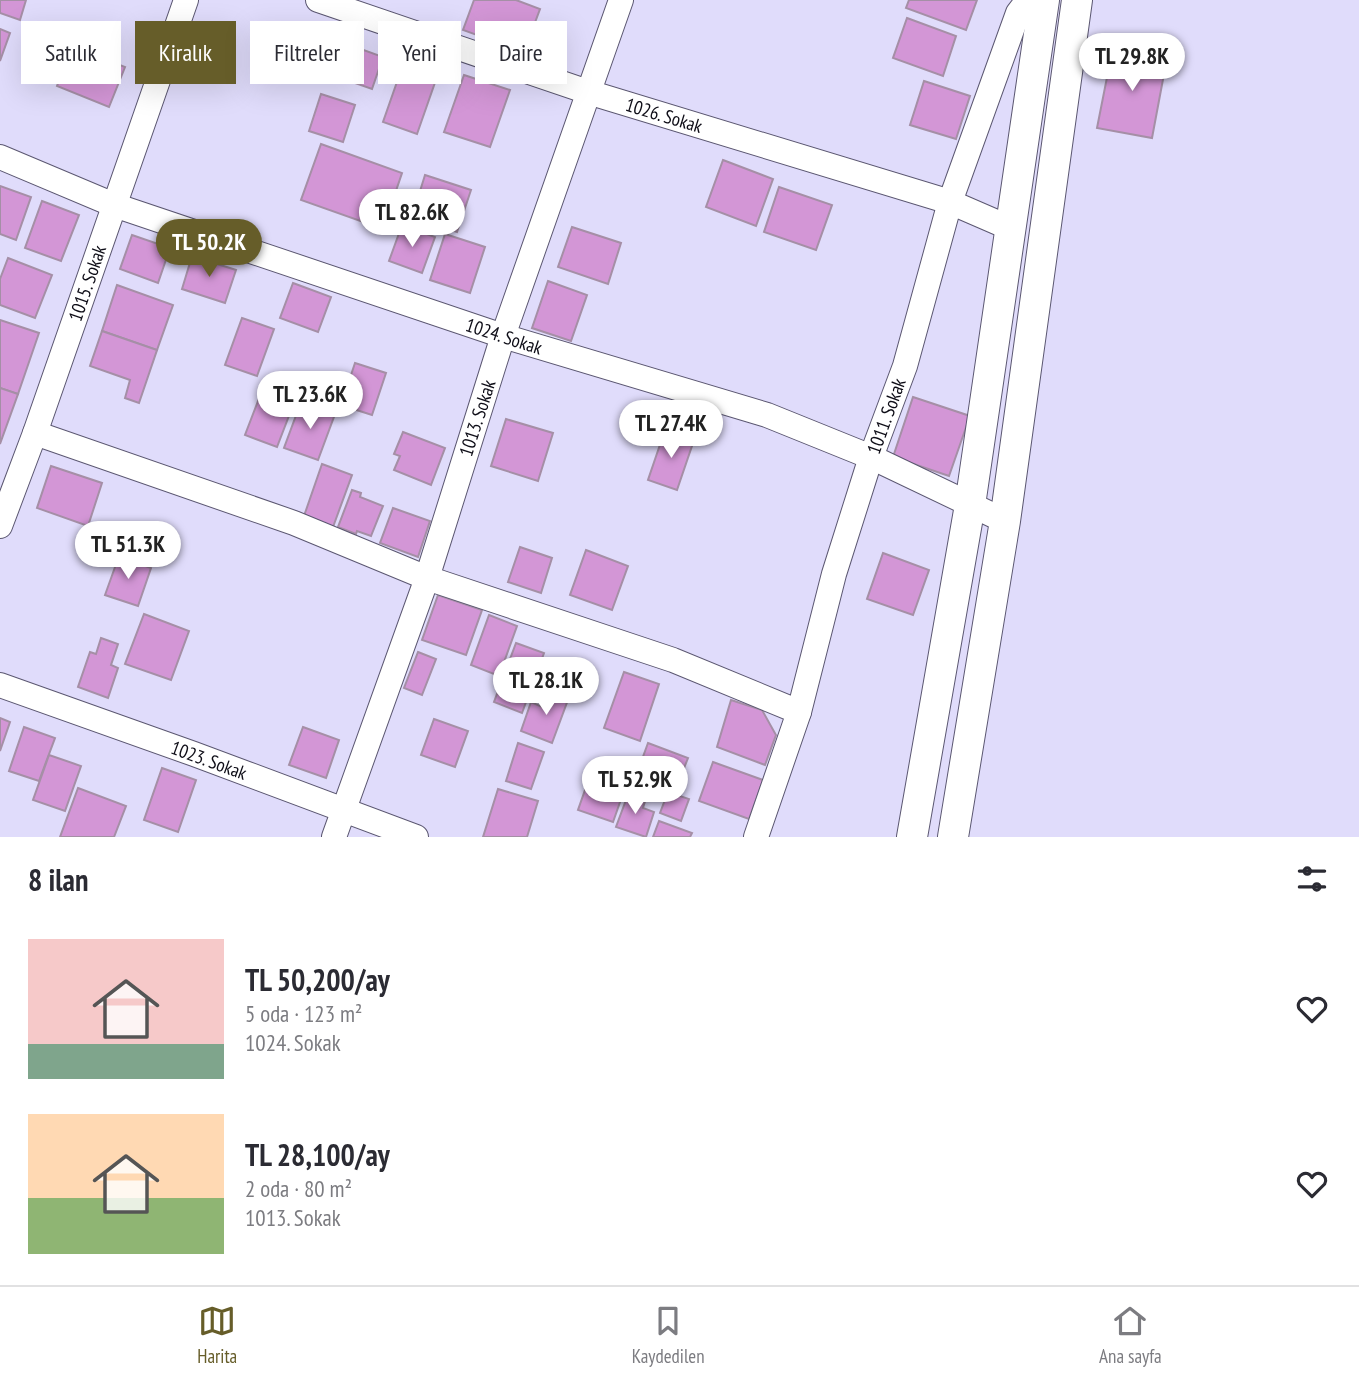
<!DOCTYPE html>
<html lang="tr">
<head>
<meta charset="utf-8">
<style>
	:root { --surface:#fff; --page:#f2f2f3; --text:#2b2b33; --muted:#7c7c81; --line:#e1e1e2; --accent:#665d29 }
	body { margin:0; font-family:"PT Sans Narrow",sans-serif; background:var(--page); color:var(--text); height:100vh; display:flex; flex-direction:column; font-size:26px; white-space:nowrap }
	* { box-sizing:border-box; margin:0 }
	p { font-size:23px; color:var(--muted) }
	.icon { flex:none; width:38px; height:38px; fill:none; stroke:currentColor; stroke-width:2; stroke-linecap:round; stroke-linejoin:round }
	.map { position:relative; height:837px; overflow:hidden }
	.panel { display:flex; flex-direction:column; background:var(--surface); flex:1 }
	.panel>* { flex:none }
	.top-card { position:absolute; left:21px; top:21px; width:700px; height:63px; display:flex; gap:14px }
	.price { position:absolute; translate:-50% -60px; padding:0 16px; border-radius:24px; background:#fff; color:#222; font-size:23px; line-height:46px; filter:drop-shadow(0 2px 4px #0008) }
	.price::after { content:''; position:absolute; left:50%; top:42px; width:21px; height:16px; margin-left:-10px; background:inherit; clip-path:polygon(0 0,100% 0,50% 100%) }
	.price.current { background:var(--accent); color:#fff }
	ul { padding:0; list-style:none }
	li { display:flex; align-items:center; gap:21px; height:175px; padding:0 28px }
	li span { display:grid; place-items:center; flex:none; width:196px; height:140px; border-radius:0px; color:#555 }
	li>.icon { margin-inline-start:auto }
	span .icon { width:84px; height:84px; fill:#fffc; stroke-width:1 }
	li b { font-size:30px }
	h2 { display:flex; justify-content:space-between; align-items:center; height:84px; padding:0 28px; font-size:30px }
	.chip { padding:0 24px; border-radius:0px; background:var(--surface); box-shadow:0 7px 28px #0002; font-size:24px; line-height:63px }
	.chip.current { background:var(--accent); color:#fff }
	.menu { display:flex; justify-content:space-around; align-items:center; height:98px; border-top:2px solid var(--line); background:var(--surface); font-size:19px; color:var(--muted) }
	.menu a { display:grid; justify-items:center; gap:4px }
	.menu .current { color:var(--accent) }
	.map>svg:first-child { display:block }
	.building { fill:#d396d6; stroke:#a58fa6; stroke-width:2 }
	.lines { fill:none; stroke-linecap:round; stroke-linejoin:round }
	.minor-casing { stroke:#5b5771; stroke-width:26 }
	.tertiary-casing { stroke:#5b5771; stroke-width:32 }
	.minor { stroke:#fff; stroke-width:24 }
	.tertiary { stroke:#fff; stroke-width:30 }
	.labels { text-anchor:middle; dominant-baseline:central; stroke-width:5; stroke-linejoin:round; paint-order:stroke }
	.street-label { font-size:19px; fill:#0e0d17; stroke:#fff }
</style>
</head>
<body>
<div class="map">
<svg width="1359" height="837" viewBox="0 0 1359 837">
	<rect width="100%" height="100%" fill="#e0dcfb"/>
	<!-- building -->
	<g class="building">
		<path d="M0 0H26L20 20 0 13Z"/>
		<path d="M474 0H516L540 9 524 52 463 30Z"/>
		<path d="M909 0H977L966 30 906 8Z"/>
		<path d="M907 18 956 36 943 76 893 58Z"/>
		<path d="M0 29 10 33 0 61Z"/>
		<path d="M347 44 383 57 372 89 335 76Z"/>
		<path d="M72 46 125 67 109 107 57 86Z"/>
		<path d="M1113 47 1167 58 1152 138 1097 128Z"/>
		<path d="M405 59 439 71 417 134 383 122Z"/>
		<path d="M464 75 510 90 490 147 444 132Z"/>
		<path d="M924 81 970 96 956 139 910 125Z"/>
		<path d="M321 94 355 105 343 142 309 131Z"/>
		<path d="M321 144 402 173 383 229 301 200Z"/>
		<path d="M723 160 773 179 756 226 706 207Z"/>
		<path d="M425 175 471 190 457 232 412 217Z"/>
		<path d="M0 186 31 197 16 240 0 234Z"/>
		<path d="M779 187 832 205 816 250 764 232Z"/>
		<path d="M42 201 79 215 61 261 25 248Z"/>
		<path d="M402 225 435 237 422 273 389 261Z"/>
		<path d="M572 227 621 243 608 284 558 267Z"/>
		<path d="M445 234 485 247 470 293 430 280Z"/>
		<path d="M132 235 170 248 158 283 120 269Z"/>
		<path d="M192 256 236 270 225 303 182 289Z"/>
		<path d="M8 258 52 275 35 318 0 305V279Z"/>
		<path d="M548 281 587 295 571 341 532 328Z"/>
		<path d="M293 283 331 297 318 332 280 318Z"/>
		<path d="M117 285 173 305 157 350 102 331Z"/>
		<path d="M242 318 274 329 257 376 225 365Z"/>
		<path d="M0 320 39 333 18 394 0 388Z"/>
		<path d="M102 331 157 350 139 403 125 398 130 380 90 366Z"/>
		<path d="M355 363 386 373 372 415 341 405Z"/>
		<path d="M0 388 18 394 0 444Z"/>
		<path d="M263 388 295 400 277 447 245 435Z"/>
		<path d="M913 397 970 416 949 476 893 457Z"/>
		<path d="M301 402 335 414 318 460 284 448Z"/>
		<path d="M506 419 553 433 538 481 491 466Z"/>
		<path d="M665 430 694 440 677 490 648 480Z"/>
		<path d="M403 432 445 448 431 485 394 470 400 456 394 454Z"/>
		<path d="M322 464 352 475 333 527 304 516Z"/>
		<path d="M51 466 102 483 88 526 37 508Z"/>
		<path d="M352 490 361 493 360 497 383 506 371 536 357 531 356 534 338 527Z"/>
		<path d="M393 508 430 521 418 557 380 543Z"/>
		<path d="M520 547 552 558 541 593 508 582Z"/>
		<path d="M586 550 628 566 612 610 570 595Z"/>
		<path d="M883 553 929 570 913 615 867 599Z"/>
		<path d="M119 556 151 568 138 606 105 595Z"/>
		<path d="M438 595 482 610 466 655 422 640Z"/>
		<path d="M144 614 189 631 171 680 125 664Z"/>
		<path d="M489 615 517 626 499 676 471 665Z"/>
		<path d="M101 638 118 644 111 665 118 668 108 698 78 687 90 652 96 654Z"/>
		<path d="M516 643 544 653 522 713 494 702Z"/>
		<path d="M418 652 436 659 422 695 404 688Z"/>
		<path d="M624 672 659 684 640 741 604 728Z"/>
		<path d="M548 689 569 697 552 743 521 731 531 702 542 707Z"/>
		<path d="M731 700 762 710 776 735 765 765 717 747Z"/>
		<path d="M0 718 10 722 0 751Z"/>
		<path d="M434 719 468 731 455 767 421 755Z"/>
		<path d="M24 727 55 738 39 781 9 771Z"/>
		<path d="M303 727 339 740 326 778 289 765Z"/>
		<path d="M518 743 544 752 531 789 506 781Z"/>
		<path d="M648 743 688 758 675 791 636 776Z"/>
		<path d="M49 755 81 766 65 811 33 800Z"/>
		<path d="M713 762 763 780 749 819 699 801Z"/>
		<path d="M162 768 196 780 178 832 144 820Z"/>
		<path d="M591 773 626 785 613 822 578 810Z"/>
		<path d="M78 788 126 806 114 837H60Z"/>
		<path d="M498 789 538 801 527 837H483Z"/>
		<path d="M629 792 646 798 643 808 654 812 646 837 616 827Z"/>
		<path d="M668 792 689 799 681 821 660 813Z"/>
		<path d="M659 821 692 833 690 837H653Z"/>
	</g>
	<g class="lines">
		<defs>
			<g id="minor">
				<path d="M318 0 588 92 950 202 1010 228"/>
				<path d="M0 157 114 205 503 336 767 415 871 457 1005 521"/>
				<path d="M35 433 294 523 427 578 673 660 799 712"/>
				<path d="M0 526 35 433 186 0"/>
				<path d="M0 685 194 754 416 837"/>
				<path d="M334 837 427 578 503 336 621 0"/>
				<path d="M756 837 799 712 834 574 871 457 905 366 950 202 1018 13 1028 0"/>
			</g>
			<g id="tertiary">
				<path d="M912 837 970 505 1044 0"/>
				<path d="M953 837 1005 521 1077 0"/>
			</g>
		</defs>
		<!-- minor casing -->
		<use href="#minor" class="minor-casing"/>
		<!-- tertiary casing -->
		<use href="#tertiary" class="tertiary-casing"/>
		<!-- minor -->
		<use href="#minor" class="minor"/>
		<!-- tertiary -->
		<use href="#tertiary" class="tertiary"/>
	</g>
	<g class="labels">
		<!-- street labels -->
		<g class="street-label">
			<text transform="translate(664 115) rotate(17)">1026. Sokak</text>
			<text transform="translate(87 283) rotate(-71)">1015. Sokak</text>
			<text transform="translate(504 336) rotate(18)">1024. Sokak</text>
			<text transform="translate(886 416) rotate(-70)">1011. Sokak</text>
			<text transform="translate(477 418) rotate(-72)">1013. Sokak</text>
			<text transform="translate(209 760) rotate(20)">1023. Sokak</text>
		</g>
	</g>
</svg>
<b class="price" style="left:1132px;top:93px">TL 29.8K</b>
<b class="price" style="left:412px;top:249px">TL 82.6K</b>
<b class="price current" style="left:209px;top:279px">TL 50.2K</b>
<b class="price" style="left:310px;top:431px">TL 23.6K</b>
<b class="price" style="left:671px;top:460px">TL 27.4K</b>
<b class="price" style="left:128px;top:581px">TL 51.3K</b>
<b class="price" style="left:546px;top:717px">TL 28.1K</b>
<b class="price" style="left:635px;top:816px">TL 52.9K</b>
<div class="top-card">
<a class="chip">Satılık</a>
<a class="chip current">Kiralık</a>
<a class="chip">Filtreler</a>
<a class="chip">Yeni</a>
<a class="chip">Daire</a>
</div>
</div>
<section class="panel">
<h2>8 ilan<svg class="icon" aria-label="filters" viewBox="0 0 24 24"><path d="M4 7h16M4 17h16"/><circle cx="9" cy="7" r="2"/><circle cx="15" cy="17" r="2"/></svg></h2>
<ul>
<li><span style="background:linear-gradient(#f6c9c9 75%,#7fa58c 0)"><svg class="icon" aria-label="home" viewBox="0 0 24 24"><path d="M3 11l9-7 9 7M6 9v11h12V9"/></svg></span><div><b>TL 50,200/ay</b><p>5 oda · 123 m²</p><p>1024. Sokak</p></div><svg class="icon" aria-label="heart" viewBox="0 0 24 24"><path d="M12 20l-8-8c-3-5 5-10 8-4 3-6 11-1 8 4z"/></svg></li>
<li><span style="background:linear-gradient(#ffd9b3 60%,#8fb573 0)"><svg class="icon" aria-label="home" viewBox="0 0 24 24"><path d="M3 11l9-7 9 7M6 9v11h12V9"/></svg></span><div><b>TL 28,100/ay</b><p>2 oda · 80 m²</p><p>1013. Sokak</p></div><svg class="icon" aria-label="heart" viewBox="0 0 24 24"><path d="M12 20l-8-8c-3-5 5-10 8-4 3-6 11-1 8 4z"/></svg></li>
</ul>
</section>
<nav class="menu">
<a class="current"><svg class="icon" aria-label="map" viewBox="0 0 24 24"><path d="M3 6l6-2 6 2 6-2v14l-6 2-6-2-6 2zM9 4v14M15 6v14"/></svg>Harita</a>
<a><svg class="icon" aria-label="saved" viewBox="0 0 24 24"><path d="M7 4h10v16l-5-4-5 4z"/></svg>Kaydedilen</a>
<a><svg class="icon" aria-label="home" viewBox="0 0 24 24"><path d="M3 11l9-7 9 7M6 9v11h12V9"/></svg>Ana sayfa</a>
</nav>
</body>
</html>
